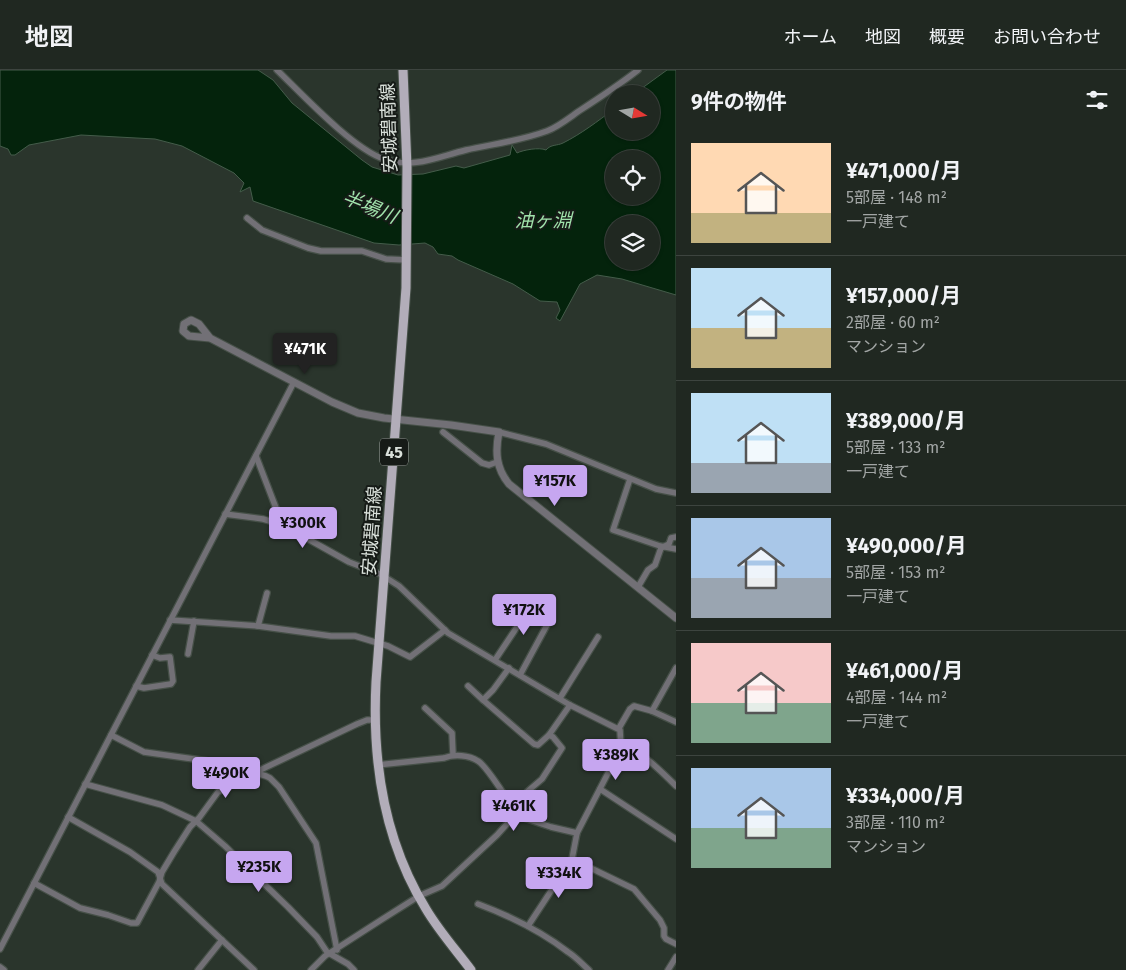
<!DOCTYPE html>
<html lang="ja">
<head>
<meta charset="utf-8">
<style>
	:root { --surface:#202821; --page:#28302a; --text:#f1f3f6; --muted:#a2a6a5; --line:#3d443f; --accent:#c6a6f0 }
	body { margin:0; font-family:"Fira Sans","Noto Sans JP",sans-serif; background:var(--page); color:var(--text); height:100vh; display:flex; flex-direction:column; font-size:19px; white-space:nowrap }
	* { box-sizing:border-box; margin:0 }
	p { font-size:16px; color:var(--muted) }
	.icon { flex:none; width:28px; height:28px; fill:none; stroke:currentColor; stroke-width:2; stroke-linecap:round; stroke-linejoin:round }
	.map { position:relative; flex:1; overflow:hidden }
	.side { display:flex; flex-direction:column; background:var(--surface); width:450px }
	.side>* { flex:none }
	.needle { width:32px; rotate:101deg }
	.controls { position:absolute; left:605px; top:15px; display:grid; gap:10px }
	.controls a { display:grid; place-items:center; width:55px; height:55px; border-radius:50%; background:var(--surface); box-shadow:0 1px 4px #0004,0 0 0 1px var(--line); font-size:25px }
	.price { position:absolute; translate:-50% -42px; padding:0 11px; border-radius:5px; background:var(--accent); color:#111; font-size:16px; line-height:32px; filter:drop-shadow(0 1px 2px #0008) }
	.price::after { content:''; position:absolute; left:50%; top:30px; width:15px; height:11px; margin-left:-8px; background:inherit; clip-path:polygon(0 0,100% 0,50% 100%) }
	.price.on { background:#222; color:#fff }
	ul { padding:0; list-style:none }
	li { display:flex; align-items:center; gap:15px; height:125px; padding:0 15px }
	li+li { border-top:1px solid var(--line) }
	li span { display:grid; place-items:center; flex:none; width:140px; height:100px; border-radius:0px; color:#555 }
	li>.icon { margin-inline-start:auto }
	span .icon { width:60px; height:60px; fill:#fffc; stroke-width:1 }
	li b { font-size:21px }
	h2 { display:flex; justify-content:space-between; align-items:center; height:60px; padding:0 15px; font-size:21px }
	header { display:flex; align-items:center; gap:30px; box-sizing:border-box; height:70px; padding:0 25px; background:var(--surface); border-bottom:1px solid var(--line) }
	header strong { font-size:24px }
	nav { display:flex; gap:28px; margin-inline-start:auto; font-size:18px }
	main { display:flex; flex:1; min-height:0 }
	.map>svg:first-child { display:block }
	.water { fill:#04230c; stroke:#445c4a; fill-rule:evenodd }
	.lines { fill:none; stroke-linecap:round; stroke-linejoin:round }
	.minor-casing { stroke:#465048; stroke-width:8 }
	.tertiary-casing { stroke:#465048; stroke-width:9 }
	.primary-casing { stroke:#465048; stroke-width:11 }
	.minor { stroke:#727076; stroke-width:5.5 }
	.tertiary { stroke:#727076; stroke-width:7 }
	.primary { stroke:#b2adb9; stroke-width:9 }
	.labels { text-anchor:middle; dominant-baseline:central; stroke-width:4; stroke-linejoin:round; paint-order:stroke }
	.shield { fill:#161b17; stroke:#9ea5a0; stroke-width:1 }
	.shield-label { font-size:16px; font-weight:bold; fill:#d9e0da }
	.street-label { font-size:18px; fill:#d9e0da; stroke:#161b17 }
	.water-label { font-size:19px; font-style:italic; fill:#a0e2ab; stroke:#161b17 }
</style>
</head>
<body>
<header>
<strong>地図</strong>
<nav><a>ホーム</a><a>地図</a><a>概要</a><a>お問い合わせ</a></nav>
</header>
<main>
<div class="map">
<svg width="676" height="900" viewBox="0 0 676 900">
	<rect width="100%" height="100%" fill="#2a352c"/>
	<!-- water -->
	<path class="water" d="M0 0H258L273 10 292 33 362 90 372 97 398 105 423 104 456 96 464 98 510 85 512 75 517 83C523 80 539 77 546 80 551 74 557 76 563 73 581 64 598 51 614 39V61H651V24H634L667 0H676V225L622 209 597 205 580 214 560 251 556 248 560 240 557 232 540 231 513 214 458 190 452 186 438 184 433 177 425 173 399 175 374 173 253 131 250 117 240 122 244 113 234 103 182 76 155 69 81 65 29 75 15 85H11L8 79 0 76ZM614 89H651V126H614ZM614 154H651V191H614Z"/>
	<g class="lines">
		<defs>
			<g id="minor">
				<path d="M277 0C302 24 353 79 384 89 414 99 437 87 466 80 493 74 520 71 547 61 558 57 569 48 579 41 599 28 619 15 638 0"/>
				<path d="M247 148 262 160 308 178 321 181H362L386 189 407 190"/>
				<path d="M443 362 482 393 489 395 497 392"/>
				<path d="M499 362 546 374 656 419 676 423"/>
				<path d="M256 386 276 438 288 456"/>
				<path d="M630 409 613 460 660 476 676 479"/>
				<path d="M225 444 263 449 283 455 349 492 380 504 399 516 448 563 570 635 620 660 621 678 577 763 572 789 528 856"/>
				<path d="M638 517 648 500 655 495 661 478 669 474 671 468 676 467"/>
				<path d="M170 550 258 556 331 566H355L388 576 410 587 445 560"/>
				<path d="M258 556 267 523"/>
				<path d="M188 584 194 551"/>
				<path d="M495 590 521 551 525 532"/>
				<path d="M509 598 493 620 483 630 534 674 538 675 549 665 570 635"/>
				<path d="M520 605 547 555"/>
				<path d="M136 616 144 618 171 614 173 611 170 587 160 588 152 585"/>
				<path d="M468 616 483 630"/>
				<path d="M560 628 598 567"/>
				<path d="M425 638 452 663 453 684"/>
				<path d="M652 641 676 598"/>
				<path d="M619 658 630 639 634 636 652 641 676 652"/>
				<path d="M111 665 144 682 215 692 266 706 270 708 279 717 316 773 337 880"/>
				<path d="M622 674C641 681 662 702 676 716"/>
				<path d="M377 695 444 688C454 684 469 685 478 691 487 696 506 728 513 738L515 745"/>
				<path d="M85 714 162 735 196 751 225 776 288 837 317 867 327 882 348 894 354 900"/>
				<path d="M600 719 676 769"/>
				<path d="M513 738 528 721 542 709 562 678 553 667 549 665"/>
				<path d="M515 745 551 757 577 763"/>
				<path d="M68 747 130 782 158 802 162 814 254 900"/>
				<path d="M572 789 634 819 660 850 664 858V866L666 869 676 874"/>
				<path d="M34 813 80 838 108 845 131 853H137L159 812 162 802 174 782 190 757 199 748 218 722 237 711 357 654 367 650H375"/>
				<path d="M478 834C510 846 541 861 568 882 576 887 582 894 589 900"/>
				<path d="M0 879 294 312"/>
				<path d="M0 897 4 900"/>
				<path d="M198 900 222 870"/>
				<path d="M311 900 325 886 381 850 419 826 442 816 497 765 515 745"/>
				<path d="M668 900 676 887"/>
			</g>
			<path id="tertiary" d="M210 268 199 254 191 250 184 254 183 261 189 266 210 268 332 332 358 343 384 348 451 355 499 362C495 382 496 398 509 414L676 548"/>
			<path id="primary" d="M403 0 407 97 406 218 376 612C372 691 384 771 426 839 439 861 456 880 471 900"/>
		</defs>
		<!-- minor casing -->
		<use href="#minor" class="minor-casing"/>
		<!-- tertiary casing -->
		<use href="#tertiary" class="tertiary-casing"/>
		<!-- primary casing -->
		<use href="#primary" class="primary-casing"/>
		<!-- minor -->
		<use href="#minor" class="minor"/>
		<!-- tertiary -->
		<use href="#tertiary" class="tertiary"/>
		<!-- primary -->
		<use href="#primary" class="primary"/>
	</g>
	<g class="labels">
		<!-- shield labels -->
		<rect class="shield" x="380" y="368.5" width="28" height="27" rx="4"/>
		<g class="shield-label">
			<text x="394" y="382">45</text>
		</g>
		<!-- street labels -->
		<g class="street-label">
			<text transform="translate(389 58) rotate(-92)">安城碧南線</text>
			<text transform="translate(372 461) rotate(-86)">安城碧南線</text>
		</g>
		<!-- water labels -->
		<g class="water-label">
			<text transform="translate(370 137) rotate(22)">半場川</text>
			<text x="543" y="150">油ヶ淵</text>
		</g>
	</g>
</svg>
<div class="controls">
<a><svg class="needle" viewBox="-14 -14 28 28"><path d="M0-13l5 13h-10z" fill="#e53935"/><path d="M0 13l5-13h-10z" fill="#a2a6a5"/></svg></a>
<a><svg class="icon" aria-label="locate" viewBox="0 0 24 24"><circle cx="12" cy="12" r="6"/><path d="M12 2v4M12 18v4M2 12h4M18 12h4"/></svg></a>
<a><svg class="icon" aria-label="layers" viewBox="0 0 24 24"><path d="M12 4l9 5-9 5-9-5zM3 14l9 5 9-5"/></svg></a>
</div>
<b class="price on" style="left:305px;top:305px">¥471K</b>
<b class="price" style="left:555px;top:437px">¥157K</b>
<b class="price" style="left:303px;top:479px">¥300K</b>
<b class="price" style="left:524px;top:566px">¥172K</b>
<b class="price" style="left:616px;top:711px">¥389K</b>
<b class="price" style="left:226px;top:729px">¥490K</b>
<b class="price" style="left:514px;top:762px">¥461K</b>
<b class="price" style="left:259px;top:823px">¥235K</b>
<b class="price" style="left:559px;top:829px">¥334K</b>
</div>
<section class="side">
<h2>9件の物件<svg class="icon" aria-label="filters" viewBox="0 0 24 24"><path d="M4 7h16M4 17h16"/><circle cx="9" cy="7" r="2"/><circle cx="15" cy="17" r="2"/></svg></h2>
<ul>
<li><span style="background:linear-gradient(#ffd9b3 70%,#c2b280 0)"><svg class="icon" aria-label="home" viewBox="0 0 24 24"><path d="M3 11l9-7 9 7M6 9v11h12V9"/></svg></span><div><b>¥471,000/月</b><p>5部屋 · 148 m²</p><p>一戸建て</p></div></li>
<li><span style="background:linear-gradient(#bfe0f5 60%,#c2b280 0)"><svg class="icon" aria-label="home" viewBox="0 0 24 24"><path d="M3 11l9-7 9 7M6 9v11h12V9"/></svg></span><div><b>¥157,000/月</b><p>2部屋 · 60 m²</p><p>マンション</p></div></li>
<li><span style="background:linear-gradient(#bfe0f5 70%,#9aa5b1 0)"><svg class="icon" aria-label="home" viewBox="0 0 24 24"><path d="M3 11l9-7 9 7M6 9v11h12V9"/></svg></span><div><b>¥389,000/月</b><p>5部屋 · 133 m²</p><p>一戸建て</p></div></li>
<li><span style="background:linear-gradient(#a9c7e8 60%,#9aa5b1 0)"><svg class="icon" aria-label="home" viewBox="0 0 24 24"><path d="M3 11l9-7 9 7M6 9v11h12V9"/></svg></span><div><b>¥490,000/月</b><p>5部屋 · 153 m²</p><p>一戸建て</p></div></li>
<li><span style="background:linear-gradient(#f6c9c9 60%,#7fa58c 0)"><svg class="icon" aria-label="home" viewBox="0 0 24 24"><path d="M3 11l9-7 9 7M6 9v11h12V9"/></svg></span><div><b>¥461,000/月</b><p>4部屋 · 144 m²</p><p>一戸建て</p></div></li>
<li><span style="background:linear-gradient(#a9c7e8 60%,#7fa58c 0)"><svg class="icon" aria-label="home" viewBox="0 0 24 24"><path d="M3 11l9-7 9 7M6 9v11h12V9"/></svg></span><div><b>¥334,000/月</b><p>3部屋 · 110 m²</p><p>マンション</p></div></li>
</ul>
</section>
</main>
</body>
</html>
